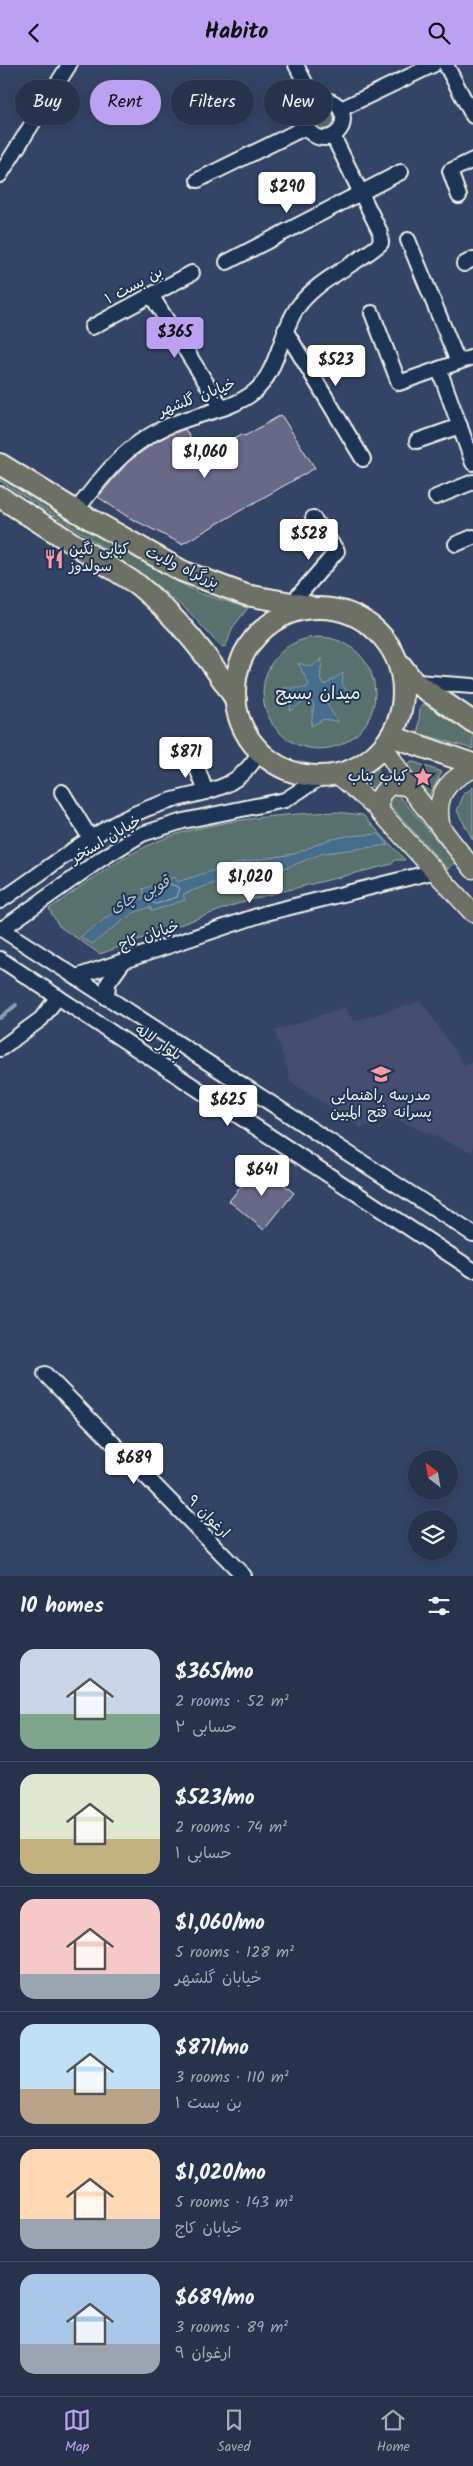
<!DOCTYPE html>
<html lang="en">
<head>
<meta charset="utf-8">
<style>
	:root { --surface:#27334c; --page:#333f56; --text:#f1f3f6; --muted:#a4aab5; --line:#434e64; --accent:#bca0f2 }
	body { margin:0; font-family:Kalam,"Playpen Sans Arabic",sans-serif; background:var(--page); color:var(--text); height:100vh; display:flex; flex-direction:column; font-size:19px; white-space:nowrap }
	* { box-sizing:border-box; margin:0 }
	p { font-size:16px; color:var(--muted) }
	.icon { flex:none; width:28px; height:28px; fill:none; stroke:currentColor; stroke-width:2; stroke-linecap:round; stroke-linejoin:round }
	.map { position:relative; height:1511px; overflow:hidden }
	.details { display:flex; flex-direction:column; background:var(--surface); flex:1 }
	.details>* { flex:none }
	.banner { position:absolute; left:15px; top:15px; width:444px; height:45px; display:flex; gap:10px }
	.needle { width:32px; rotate:329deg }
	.fabs { position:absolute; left:408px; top:1385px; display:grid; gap:10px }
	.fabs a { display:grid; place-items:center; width:50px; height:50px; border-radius:50%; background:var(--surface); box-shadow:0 2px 12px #0003,0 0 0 1px var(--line); font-size:25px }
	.price { position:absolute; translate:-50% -42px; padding:0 11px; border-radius:5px; background:#fff; color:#222; font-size:16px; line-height:32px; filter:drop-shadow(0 1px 2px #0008) }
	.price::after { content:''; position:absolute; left:50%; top:30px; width:15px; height:11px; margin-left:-8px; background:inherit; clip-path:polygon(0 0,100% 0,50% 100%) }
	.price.selected { background:var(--accent); color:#111 }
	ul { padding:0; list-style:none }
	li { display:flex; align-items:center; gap:15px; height:125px; padding:0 20px }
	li+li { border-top:1px solid var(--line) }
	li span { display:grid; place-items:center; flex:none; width:140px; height:100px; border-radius:15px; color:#555 }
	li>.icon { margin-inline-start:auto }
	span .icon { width:60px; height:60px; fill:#fffc; stroke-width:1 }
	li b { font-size:21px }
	h2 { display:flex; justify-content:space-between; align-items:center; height:60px; padding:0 20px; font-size:21px }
	.pill { padding:0 18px; border-radius:22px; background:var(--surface); box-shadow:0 2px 12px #0003,0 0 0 1px var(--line); font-size:18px; line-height:45px }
	.pill.selected { background:var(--accent); color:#111 }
	header { display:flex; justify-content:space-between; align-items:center; height:65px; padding:0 20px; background:var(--accent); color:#111; font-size:22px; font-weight:600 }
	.tab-bar { display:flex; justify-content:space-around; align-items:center; height:70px; border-top:1px solid var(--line); background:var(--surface); font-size:14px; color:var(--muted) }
	.tab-bar a { display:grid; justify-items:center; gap:2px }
	.tab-bar .selected { color:var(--accent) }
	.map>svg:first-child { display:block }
	.built { fill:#444e70 }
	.green { fill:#59716d; stroke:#a6b1aa }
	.water { fill:#446d8c; stroke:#8aa2b1 }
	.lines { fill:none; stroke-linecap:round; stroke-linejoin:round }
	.shore { stroke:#aebcc3; stroke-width:1 }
	.stream { stroke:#8aa2b1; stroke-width:4 }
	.building { fill:#686788; stroke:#f4f1e8 }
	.minor-casing { stroke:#f4f1e8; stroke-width:18 }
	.major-casing { stroke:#f4f1e8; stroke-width:21 }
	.highway-casing { stroke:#f4f1e8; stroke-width:24 }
	.minor { stroke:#1d3557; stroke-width:14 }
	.major { stroke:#6c7065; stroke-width:18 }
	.highway { stroke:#6c7065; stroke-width:20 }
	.labels { text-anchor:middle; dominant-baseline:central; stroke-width:4; stroke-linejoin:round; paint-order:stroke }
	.street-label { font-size:15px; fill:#f4f1e8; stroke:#1d3557 }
	.poi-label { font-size:15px; fill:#f4f1e8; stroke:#1d3557; text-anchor:start }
	.water-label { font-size:16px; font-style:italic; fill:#b6c3c8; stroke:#1d3557 }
	.quarter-label { font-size:18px; fill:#f4f1e8; stroke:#1d3557 }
</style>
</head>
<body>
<header><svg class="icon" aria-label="back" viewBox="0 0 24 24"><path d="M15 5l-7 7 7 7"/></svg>Habito<svg class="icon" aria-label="search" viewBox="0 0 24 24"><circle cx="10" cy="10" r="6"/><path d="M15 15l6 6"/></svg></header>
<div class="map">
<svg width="473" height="1511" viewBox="0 0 473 1511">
	<rect width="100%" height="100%" fill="#344466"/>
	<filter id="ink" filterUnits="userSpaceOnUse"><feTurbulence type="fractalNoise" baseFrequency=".02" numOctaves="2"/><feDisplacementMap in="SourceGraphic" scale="10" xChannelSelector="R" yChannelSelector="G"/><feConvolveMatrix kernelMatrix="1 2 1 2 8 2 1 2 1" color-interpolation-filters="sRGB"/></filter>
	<g filter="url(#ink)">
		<!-- built -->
		<path class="built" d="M421 936 465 1001 473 996V1088L395 1054 381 1056 362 1063 291 1017 275 966 344 942 354 956Z"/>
		<!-- green -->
		<g class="green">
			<circle cx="324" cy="54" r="13"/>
			<path d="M0 409 165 510 199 528 248 543 233 562 226 581 221 582 188 546 160 523 85 470 0 416Z"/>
			<circle cx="319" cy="628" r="56"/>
			<path d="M424 639 473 670V684L418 668 420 642Z"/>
			<path d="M411 696 442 707 429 731 408 703V699Z"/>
			<path d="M374 699 387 717 376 725 359 711Z"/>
			<path d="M473 722V775L457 746 464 729Z"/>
			<path d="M392 728H397L456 798 448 804 388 738V732Z"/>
			<path d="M336 747 363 750 405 795H395L392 799 248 835 100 889 59 861 49 844C88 817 128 785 174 770 225 754 283 749 336 747Z"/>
		</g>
		<!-- water -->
		<g class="water">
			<path d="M322 593 320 615 325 620 343 608 342 619 351 633 327 631 325 636 338 657 324 654 311 661 314 639 308 634 290 646 292 633 283 623H307L309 619 298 598 312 602Z"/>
			<path d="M379 769 388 780 324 788 288 802 269 806H248L183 829 185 835 152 846 150 842 133 848 92 879 80 872 117 845 145 832 143 824 175 812 177 817 241 797 294 789 328 775 347 771Z"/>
		</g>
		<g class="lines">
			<!-- shore -->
			<path class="shore" d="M170 819 180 823 177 832 156 839 150 836 151 827Z"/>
			<!-- stream -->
			<path class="stream" d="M0 953 16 940"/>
		</g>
		<!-- building -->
		<g class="building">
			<path d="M281 350 315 403 182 479 128 452 98 432 128 397 154 378 169 370 185 364 202 390 242 369 245 371Z"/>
			<path d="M257 1102 265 1104 294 1128 264 1165 229 1136Z"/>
		</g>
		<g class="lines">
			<defs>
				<g id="minor">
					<path d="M296 0 315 37"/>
					<path d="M446 0 473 51"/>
					<circle cx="324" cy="54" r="19"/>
					<path d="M341 44 433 0"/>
					<path d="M0 110 69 0"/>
					<path d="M198 115 306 62"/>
					<path d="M459 131 450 106 473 95"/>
					<path d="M408 175 458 297"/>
					<path d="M227 197 401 107"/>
					<path d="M464 199 473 194"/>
					<path d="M151 230 222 343"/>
					<path d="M372 248 399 318 473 292"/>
					<path d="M92 262 192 208"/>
					<path d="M285 265 363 394"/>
					<path d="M439 304 473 398"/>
					<path d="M417 376 460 361"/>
					<path d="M436 432 473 417"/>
					<path d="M76 446C108 403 132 372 184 355 207 347 234 343 254 327 278 307 280 268 297 243 317 214 355 201 381 178L380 167 333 71"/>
					<path d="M456 479 473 472"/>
					<path d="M292 538 337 486 313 453"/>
					<path d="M416 617 473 621"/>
					<path d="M193 692 206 727"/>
					<path d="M62 727 90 773"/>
					<path d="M0 836C53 802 101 757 163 738 206 724 233 730 260 687"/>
					<path d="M0 863 473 1169"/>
					<path d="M2 864 101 794 142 769 183 756 285 735 323 711"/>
					<path d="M0 894 473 1205"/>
					<path d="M76 912 266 848 436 806"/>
					<path d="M107 933 108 918 123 897"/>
					<path d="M0 984 41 954 58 932"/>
					<path d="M45 1309 244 1511"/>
				</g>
				<g id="major">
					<path d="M384 681 409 722 473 804"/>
					<path d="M337 709 375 741 473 848"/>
					<path d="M380 747V732C387 719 396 718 409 722"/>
					<path d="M441 763C434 733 445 715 473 704"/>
				</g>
				<g id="highway">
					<path d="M0 399 76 446 182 506 246 530 309 541"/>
					<path d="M0 432 138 520C179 554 208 591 236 635"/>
					<circle cx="319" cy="627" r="84"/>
					<path d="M401 600 414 617 473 657"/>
					<path d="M391 671 473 699"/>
				</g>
			</defs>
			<!-- minor casing -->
			<use href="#minor" class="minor-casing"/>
			<!-- major casing -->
			<use href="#major" class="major-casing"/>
			<!-- highway casing -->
			<use href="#highway" class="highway-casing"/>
			<!-- minor -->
			<use href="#minor" class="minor"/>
			<!-- major -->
			<use href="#major" class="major"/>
			<!-- highway -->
			<use href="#highway" class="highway"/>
		</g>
	</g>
	<!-- icons -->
	<defs>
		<symbol id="restaurant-bare" viewBox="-9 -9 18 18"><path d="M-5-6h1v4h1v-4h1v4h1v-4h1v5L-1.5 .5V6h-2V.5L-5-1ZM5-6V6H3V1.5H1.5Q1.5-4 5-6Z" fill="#ff9aa2" stroke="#1d3557" stroke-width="2.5" paint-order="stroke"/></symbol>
		<symbol id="sight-bare" viewBox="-9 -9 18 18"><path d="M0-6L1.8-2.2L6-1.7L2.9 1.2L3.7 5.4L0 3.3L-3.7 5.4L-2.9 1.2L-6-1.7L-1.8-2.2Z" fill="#ff9aa2" stroke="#1d3557" stroke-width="2.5" paint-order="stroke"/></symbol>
		<symbol id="school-bare" viewBox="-9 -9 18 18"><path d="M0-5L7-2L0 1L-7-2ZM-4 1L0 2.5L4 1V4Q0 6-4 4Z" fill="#ff9aa2" stroke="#1d3557" stroke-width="2.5" paint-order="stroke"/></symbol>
	</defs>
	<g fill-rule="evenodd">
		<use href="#restaurant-bare" x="40" y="480" width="28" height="28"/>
		<use href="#sight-bare" x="409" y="698" width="28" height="28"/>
		<use href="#school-bare" x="367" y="995" width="28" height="28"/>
	</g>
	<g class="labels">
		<!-- street labels -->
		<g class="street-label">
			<text transform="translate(134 221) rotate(-28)">بن بست ۱</text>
			<text transform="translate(197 333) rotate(-21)">خیابان گلشهر</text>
			<text transform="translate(182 503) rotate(25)">بزرگراه ولایت</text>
			<text transform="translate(106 775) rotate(-31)">خیابان استخر</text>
			<text transform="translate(149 871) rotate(-19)">خیابان کاج</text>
			<text transform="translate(158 978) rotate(34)">بلوار لاله</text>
			<text transform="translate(208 1452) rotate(45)">ارغوان ۹</text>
		</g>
		<!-- poi labels -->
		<g class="poi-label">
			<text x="69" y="485">کبابی نگین<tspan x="69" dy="17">سولدوز</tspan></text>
			<text x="408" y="712" text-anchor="end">کباب بناب</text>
			<text x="381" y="1031" text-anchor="middle">مدرسه راهنمایی<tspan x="381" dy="17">پسرانه فتح المبین</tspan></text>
		</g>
		<!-- water labels -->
		<g class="water-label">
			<text transform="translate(140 830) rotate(-26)">قوبی چای</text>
		</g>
		<!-- quarter labels -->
		<g class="quarter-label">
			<text x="318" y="629">میدان بسیج</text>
		</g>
	</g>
</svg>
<div class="fabs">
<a><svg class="needle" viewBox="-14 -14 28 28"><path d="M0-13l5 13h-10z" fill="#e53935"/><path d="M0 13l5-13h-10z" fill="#a4aab5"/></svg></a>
<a><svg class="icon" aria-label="layers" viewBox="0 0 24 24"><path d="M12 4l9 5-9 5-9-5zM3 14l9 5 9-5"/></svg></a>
</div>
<b class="price" style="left:287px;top:149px">$290</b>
<b class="price selected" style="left:175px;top:294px">$365</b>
<b class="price" style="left:336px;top:322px">$523</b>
<b class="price" style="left:205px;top:414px">$1,060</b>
<b class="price" style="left:309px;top:496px">$528</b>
<b class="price" style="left:186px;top:714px">$871</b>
<b class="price" style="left:250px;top:839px">$1,020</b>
<b class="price" style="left:228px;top:1062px">$625</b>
<b class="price" style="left:262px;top:1132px">$641</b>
<b class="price" style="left:134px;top:1420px">$689</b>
<div class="banner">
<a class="pill">Buy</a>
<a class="pill selected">Rent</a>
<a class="pill">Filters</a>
<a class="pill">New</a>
</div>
</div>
<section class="details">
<h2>10 homes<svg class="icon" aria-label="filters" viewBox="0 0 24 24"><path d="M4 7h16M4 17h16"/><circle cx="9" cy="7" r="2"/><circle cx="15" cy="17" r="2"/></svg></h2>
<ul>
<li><span style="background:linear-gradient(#c9d6e8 65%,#7fa58c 0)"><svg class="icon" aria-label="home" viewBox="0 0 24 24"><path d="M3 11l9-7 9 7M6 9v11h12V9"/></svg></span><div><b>$365/mo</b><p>2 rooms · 52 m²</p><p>حسابی ۲</p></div></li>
<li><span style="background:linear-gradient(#dfe7d0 65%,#c2b280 0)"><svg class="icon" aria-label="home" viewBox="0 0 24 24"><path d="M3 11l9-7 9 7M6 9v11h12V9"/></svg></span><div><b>$523/mo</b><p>2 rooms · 74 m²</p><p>حسابی ۱</p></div></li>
<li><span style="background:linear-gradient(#f6c9c9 75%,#9aa5b1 0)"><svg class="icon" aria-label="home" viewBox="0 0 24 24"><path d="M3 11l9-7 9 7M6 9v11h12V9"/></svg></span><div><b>$1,060/mo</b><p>5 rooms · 128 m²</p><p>خیابان گلشهر</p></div></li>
<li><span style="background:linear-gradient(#bfe0f5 65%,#b9a48a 0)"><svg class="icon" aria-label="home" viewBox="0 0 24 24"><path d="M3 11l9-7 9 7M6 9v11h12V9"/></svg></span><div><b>$871/mo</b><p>3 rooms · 110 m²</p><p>بن بست ۱</p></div></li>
<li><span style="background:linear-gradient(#ffd9b3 70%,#9aa5b1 0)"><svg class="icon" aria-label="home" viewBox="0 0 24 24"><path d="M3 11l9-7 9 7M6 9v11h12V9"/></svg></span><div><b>$1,020/mo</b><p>5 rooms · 143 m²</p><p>خیابان کاج</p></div></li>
<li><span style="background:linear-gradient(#a9c7e8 70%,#9aa5b1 0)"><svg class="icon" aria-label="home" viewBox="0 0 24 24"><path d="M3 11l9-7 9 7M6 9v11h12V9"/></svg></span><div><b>$689/mo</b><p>3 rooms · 89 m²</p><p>ارغوان ۹</p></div></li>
</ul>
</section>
<nav class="tab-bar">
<a class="selected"><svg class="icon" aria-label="map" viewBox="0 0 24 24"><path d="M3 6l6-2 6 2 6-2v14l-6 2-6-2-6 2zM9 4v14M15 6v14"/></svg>Map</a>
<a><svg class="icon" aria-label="saved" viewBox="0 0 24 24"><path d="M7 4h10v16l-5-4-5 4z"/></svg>Saved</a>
<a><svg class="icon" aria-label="home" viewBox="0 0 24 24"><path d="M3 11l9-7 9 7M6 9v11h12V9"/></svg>Home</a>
</nav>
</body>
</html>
